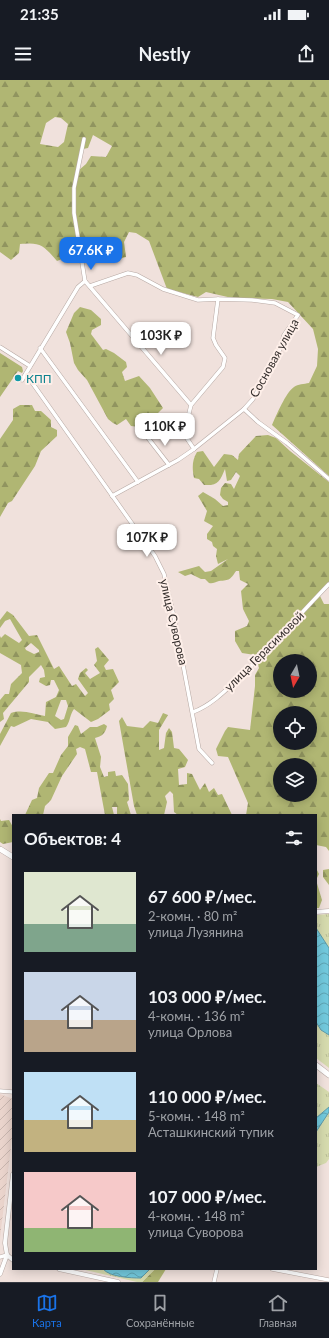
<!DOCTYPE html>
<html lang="ru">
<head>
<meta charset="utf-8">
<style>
	:root { --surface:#171b24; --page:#242831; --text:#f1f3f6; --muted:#9ea1a6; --line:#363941; --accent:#1a73e8 }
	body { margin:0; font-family:Lato,sans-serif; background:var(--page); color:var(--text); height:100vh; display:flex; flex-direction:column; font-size:15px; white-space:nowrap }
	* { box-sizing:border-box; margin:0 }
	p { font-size:13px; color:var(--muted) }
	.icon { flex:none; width:22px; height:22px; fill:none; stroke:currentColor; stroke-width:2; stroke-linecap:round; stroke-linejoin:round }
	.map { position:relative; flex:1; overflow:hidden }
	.panel { position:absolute; left:12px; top:734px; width:305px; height:456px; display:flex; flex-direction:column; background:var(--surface); border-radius:0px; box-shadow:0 2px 10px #0003 }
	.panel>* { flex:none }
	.needle { width:26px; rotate:189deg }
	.controls { position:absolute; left:273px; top:574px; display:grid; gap:8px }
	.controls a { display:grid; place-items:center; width:44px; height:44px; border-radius:50%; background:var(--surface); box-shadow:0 2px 10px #0003; font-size:20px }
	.price { position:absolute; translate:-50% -34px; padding:0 9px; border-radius:8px; background:#fff; color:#222; font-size:13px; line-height:26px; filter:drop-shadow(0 1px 2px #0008) }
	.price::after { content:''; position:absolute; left:50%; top:24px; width:12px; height:9px; margin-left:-6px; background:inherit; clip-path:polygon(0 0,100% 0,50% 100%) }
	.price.active { background:var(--accent); color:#fff }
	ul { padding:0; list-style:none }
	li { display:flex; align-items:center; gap:12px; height:100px; padding:0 12px }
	li span { display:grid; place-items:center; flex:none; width:112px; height:80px; border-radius:0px; color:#555 }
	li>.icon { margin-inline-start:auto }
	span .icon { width:48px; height:48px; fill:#fffc; stroke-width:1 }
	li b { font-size:17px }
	h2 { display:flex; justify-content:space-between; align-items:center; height:48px; padding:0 12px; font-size:17px }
	.status { display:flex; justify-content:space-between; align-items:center; height:28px; padding:0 20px; background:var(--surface); direction:ltr }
	.status svg { height:11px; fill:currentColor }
	header { display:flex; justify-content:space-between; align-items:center; height:52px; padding:0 12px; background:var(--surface); font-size:18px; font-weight:700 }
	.tabs { display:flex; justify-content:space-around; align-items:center; height:56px; border-top:1px solid var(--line); background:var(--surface); font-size:11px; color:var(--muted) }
	.tabs a { display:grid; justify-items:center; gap:2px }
	.tabs .active { color:var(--accent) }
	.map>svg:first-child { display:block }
	.industrial { fill:url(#industrial-furrows) }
	.forest { fill:url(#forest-firs); fill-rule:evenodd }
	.park { fill:url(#park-tufts) }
	.water { fill:url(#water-waves); stroke:#5f9aa8 }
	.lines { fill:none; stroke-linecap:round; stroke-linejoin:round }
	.minor-casing { stroke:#b7a9a4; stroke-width:4.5 }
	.tertiary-casing { stroke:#b7a9a4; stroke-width:5 }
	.secondary-casing { stroke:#b7a9a4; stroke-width:6 }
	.minor { stroke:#fff; stroke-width:3.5 }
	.tertiary { stroke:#fff; stroke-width:4 }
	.secondary { stroke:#fff; stroke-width:5 }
	.culture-dot { fill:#0f9aa8; stroke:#feefe9; stroke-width:1.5 }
	.labels { text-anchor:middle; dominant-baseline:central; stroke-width:4; stroke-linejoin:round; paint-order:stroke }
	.street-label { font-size:12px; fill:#332d2b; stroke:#feefe9 }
	.culture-label { font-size:12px; fill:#0d838f; stroke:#feefe9; text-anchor:start }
</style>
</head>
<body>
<div class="status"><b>21:35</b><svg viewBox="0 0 49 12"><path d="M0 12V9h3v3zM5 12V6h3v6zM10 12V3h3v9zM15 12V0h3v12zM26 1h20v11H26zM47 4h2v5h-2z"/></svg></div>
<header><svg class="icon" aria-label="menu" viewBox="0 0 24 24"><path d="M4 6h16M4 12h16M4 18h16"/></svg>Nestly<svg class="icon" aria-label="share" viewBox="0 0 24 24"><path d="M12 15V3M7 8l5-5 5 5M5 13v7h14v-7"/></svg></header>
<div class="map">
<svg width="329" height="1202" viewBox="0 0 329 1202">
	<defs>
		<pattern id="industrial-furrows" width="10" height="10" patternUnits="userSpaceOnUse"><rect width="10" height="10" fill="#ead4cc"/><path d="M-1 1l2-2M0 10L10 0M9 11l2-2" fill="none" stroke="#c9b6af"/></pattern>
		<pattern id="forest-firs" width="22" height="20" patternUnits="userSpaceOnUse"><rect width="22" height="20" fill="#b0b673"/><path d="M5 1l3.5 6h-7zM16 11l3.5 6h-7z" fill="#90945f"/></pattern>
		<pattern id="park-tufts" width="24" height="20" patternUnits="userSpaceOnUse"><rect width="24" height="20" fill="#d5daad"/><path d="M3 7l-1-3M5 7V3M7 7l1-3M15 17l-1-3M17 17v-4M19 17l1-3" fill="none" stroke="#b7bb95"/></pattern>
		<pattern id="water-waves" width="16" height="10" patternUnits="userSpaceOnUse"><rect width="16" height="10" fill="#72c9dd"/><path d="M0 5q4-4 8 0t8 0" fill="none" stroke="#5ea4b3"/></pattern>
	</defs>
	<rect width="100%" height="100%" fill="#f0e1dc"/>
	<!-- industrial -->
	<path class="industrial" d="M0 1014 13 1019V1050L0 1158Z"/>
	<!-- forest -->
	<g class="forest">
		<path d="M0 0H329V396L272 345C276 336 286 312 294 307 298 304 304 304 309 303L317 286 318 269 313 249 288 222 272 219 232 218 206 212 198 217 167 209 149 161 136 153 129 152 124 162 126 177 104 183 100 174 86 176 83 166 68 167 67 177 57 181C43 165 41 162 20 164L19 173 11 180 0 172ZM55 37 61 38 68 44 64 62 58 67 40 64 46 43ZM93 55 112 66 106 77 91 76 86 84 79 90 83 69 88 68Z"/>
		<path d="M80 227 91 230 101 239V245L92 250 91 254 103 270 106 269 114 273 126 282 127 287 122 292 125 301 139 296 150 308 163 328 153 338 160 347 148 357 140 347 131 346 126 339 117 345 113 343 108 339 87 300 78 290 74 283 70 263 66 252 74 233Z"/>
		<path d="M0 273 22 287 23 291 22 293 18 291 0 317Z"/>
		<path d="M20 325H32L35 331H41L51 340V347L57 350V356L41 371 35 386 12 421 8 423 0 437V359L13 340V329Z"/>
		<path d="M268 355 276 358 290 371 329 402V502L319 514 324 524H329V771L326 767 316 765V735H246L248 723 228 677 218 676 216 669 225 651 228 647 250 650 255 606V595L259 588 255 575 242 573 235 561V551L247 546 249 541 243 529 241 511 248 504 240 500 239 491H236C230 500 230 500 219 501 215 502 213 504 209 503L205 499H201L191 494 185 496 178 492 199 486 205 492 211 491 228 479 218 484 216 476 217 469 213 466 212 462 207 459V454L213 446 204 441 207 431 198 416 203 412 215 419 223 426 228 425V422L223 419 220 415 221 408 225 403 231 404 234 409 240 396 236 392 231 400 227 401 225 389C220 401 218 406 204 405L199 399 194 398C192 388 192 380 197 372L203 371 214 387 224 374 232 375 238 380 239 374 256 356ZM280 581H310V611H280ZM280 633H310V663H280ZM280 685H310V715H280Z"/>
		<path d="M7 531 13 535 29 556 37 555 54 589 59 586 72 606 76 604 85 616 88 613 78 599 80 593 86 588 88 590 85 593 90 599 100 593 94 585 97 581 95 569 98 567 109 580 104 586 106 590 113 589 119 602 111 610 114 619 109 624 110 630 98 639 91 642 74 629C70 634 70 642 66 647L55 649 48 642 31 639 14 647 11 646 0 666V654L11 633C22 629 34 634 45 636L46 622 56 617 59 610 54 600H51L50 605 46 606 39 602 40 598 45 597 44 590 41 585 29 597V602L3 633 4 639 0 642V620L5 614H9L11 604 22 593 21 585 0 573V556L1 558 5 554 19 563 22 560 10 539 5 541 0 548V540ZM31 563 39 570V572L34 574 26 570 25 568ZM61 620H66L68 626 64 639 61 640 55 636Z"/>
		<path d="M163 633 168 635 159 650V670L164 668 166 653 169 648 172 652 174 668 179 669 188 680 185 687 178 689 179 705 187 704V693L192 694 200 710 205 703 209 712 214 708 218 715 222 714 232 735H178L174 732 173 714 170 711 165 716 167 722 164 735H137L134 726 119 641 122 637 127 646 143 648 150 641 158 643Z"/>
		<path d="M104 644 107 646C105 654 102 656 95 658L101 677 100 687 104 697 108 696V692L115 691 116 696 122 695 128 704 129 720 127 722 131 735H117V727H112L114 735H105L97 692H91L85 669 80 667 76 669 77 674 62 696 51 720 45 726 43 735H25L32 720 37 718 39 708 49 693H53L61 675 68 666V657L75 645 78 646 81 654 90 647H97Z"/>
		<path d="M0 739 1 741 9 740 13 747V762L3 764 0 762Z"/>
		<path d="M316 788 319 794 316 800 322 820 319 828H316Z"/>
		<path d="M329 789V805L323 797V790Z"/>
		<path d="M155 1189H166L158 1202H142Z"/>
	</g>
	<!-- park -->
	<g class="park">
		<path d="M329 834V988L316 978V835Z"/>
		<path d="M316 1003 329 1012V1079L326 1083 316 1087Z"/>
		<path d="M81 1189H155L142 1202H137Z"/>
	</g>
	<!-- water -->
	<g class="water">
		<path d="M316 848 329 868V955L321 950 316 942Z"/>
		<path d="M329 1027V1032L316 1052V1038Z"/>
		<path d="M103 1189H150L141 1198C130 1198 110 1197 103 1189Z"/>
	</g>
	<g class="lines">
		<defs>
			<g id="minor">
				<path d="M85 201 191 325 184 354 194 369"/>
				<path d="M90 206 128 193 137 195 163 209 198 220 218 219 252 220 275 223 298 235 284 255 278 275 253 319 244 329 194 369 178 380 112 416"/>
				<path d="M0 267 30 286"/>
				<path d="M40 268 138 402"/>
				<path d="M26 294 155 476 164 494 174 537 199 669 212 683"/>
				<path d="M22 300 78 207 85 201 74 133V108L84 59"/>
				<path d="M191 325 223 287 225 278 216 265 213 258 218 219"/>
				<path d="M244 329 258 342 287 363 329 399"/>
				<path d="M148 358 169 385"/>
				<path d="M193 632C212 625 227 609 242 595 272 566 300 534 329 504"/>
				<path d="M0 1011 13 1012"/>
				<path d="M0 1177 7 1175"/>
				<path d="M272 1189 329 1200"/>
				<path d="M214 1202 217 1189"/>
			</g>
			<g id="tertiary">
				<path d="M316 832 329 831"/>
				<path d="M7 1175 5 1163 13 1094"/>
				<path d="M7 1175 13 1180"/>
				<path d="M59 1189 118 1202"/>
				<path d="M0 1194 7 1175"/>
			</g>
			<g id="secondary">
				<path d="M0 769 13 777"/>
				<path d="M316 985 329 995"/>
			</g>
		</defs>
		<!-- minor casing -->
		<use href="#minor" class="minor-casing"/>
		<!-- tertiary casing -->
		<use href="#tertiary" class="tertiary-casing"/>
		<!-- secondary casing -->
		<use href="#secondary" class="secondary-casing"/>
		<!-- minor -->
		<use href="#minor" class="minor"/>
		<!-- tertiary -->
		<use href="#tertiary" class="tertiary"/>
		<!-- secondary -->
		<use href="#secondary" class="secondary"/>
	</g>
	<!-- markers -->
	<circle class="culture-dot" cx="18" cy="298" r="4"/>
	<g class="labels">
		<!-- street labels -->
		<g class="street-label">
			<text transform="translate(274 278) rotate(-61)">Сосновая улица</text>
			<text transform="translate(174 542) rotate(77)">улица Суворова</text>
			<text transform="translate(264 571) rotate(-45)">улица Герасимовой</text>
		</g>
		<!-- culture labels -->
		<g class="culture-label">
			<text x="26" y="298">КПП</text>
		</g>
	</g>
</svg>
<div class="controls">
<a><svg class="needle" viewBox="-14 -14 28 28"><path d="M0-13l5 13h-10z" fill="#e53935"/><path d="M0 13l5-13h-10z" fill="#9ea1a6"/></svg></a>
<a><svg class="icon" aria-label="locate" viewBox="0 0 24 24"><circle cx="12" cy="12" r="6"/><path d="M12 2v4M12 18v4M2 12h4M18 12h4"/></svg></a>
<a><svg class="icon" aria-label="layers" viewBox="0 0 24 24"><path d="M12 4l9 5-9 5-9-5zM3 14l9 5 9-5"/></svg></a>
</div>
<b class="price active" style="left:91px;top:191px">67.6K ₽</b>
<b class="price" style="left:161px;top:276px">103K ₽</b>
<b class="price" style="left:165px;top:367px">110K ₽</b>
<b class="price" style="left:147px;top:478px">107K ₽</b>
<section class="panel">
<h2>Объектов: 4<svg class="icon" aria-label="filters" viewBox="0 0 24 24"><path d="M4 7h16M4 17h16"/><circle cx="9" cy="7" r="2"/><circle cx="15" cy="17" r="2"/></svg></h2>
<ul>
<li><span style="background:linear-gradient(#dfe7d0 65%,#7fa58c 0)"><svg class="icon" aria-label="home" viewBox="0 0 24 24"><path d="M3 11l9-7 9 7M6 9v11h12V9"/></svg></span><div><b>67 600 ₽/мес.</b><p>2-комн. · 80 m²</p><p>улица Лузянина</p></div></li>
<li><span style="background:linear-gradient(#c9d6e8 60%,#b9a48a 0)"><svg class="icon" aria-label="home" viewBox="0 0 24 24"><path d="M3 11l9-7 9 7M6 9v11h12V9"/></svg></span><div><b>103 000 ₽/мес.</b><p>4-комн. · 136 m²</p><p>улица Орлова</p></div></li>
<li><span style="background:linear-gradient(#bfe0f5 60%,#c2b280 0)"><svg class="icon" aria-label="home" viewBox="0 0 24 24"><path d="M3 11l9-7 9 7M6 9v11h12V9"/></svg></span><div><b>110 000 ₽/мес.</b><p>5-комн. · 148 m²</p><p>Асташкинский тупик</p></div></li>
<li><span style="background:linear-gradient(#f6c9c9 70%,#8fb573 0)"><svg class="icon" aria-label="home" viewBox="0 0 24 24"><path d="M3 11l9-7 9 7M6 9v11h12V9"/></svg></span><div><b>107 000 ₽/мес.</b><p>4-комн. · 148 m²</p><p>улица Суворова</p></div></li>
</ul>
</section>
</div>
<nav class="tabs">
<a class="active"><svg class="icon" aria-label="map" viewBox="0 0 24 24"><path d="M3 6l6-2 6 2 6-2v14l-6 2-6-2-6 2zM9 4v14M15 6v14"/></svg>Карта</a>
<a><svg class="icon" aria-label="saved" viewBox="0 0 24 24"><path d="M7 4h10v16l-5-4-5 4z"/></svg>Сохранённые</a>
<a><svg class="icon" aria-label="home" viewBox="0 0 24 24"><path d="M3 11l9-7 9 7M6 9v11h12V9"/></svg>Главная</a>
</nav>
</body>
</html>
